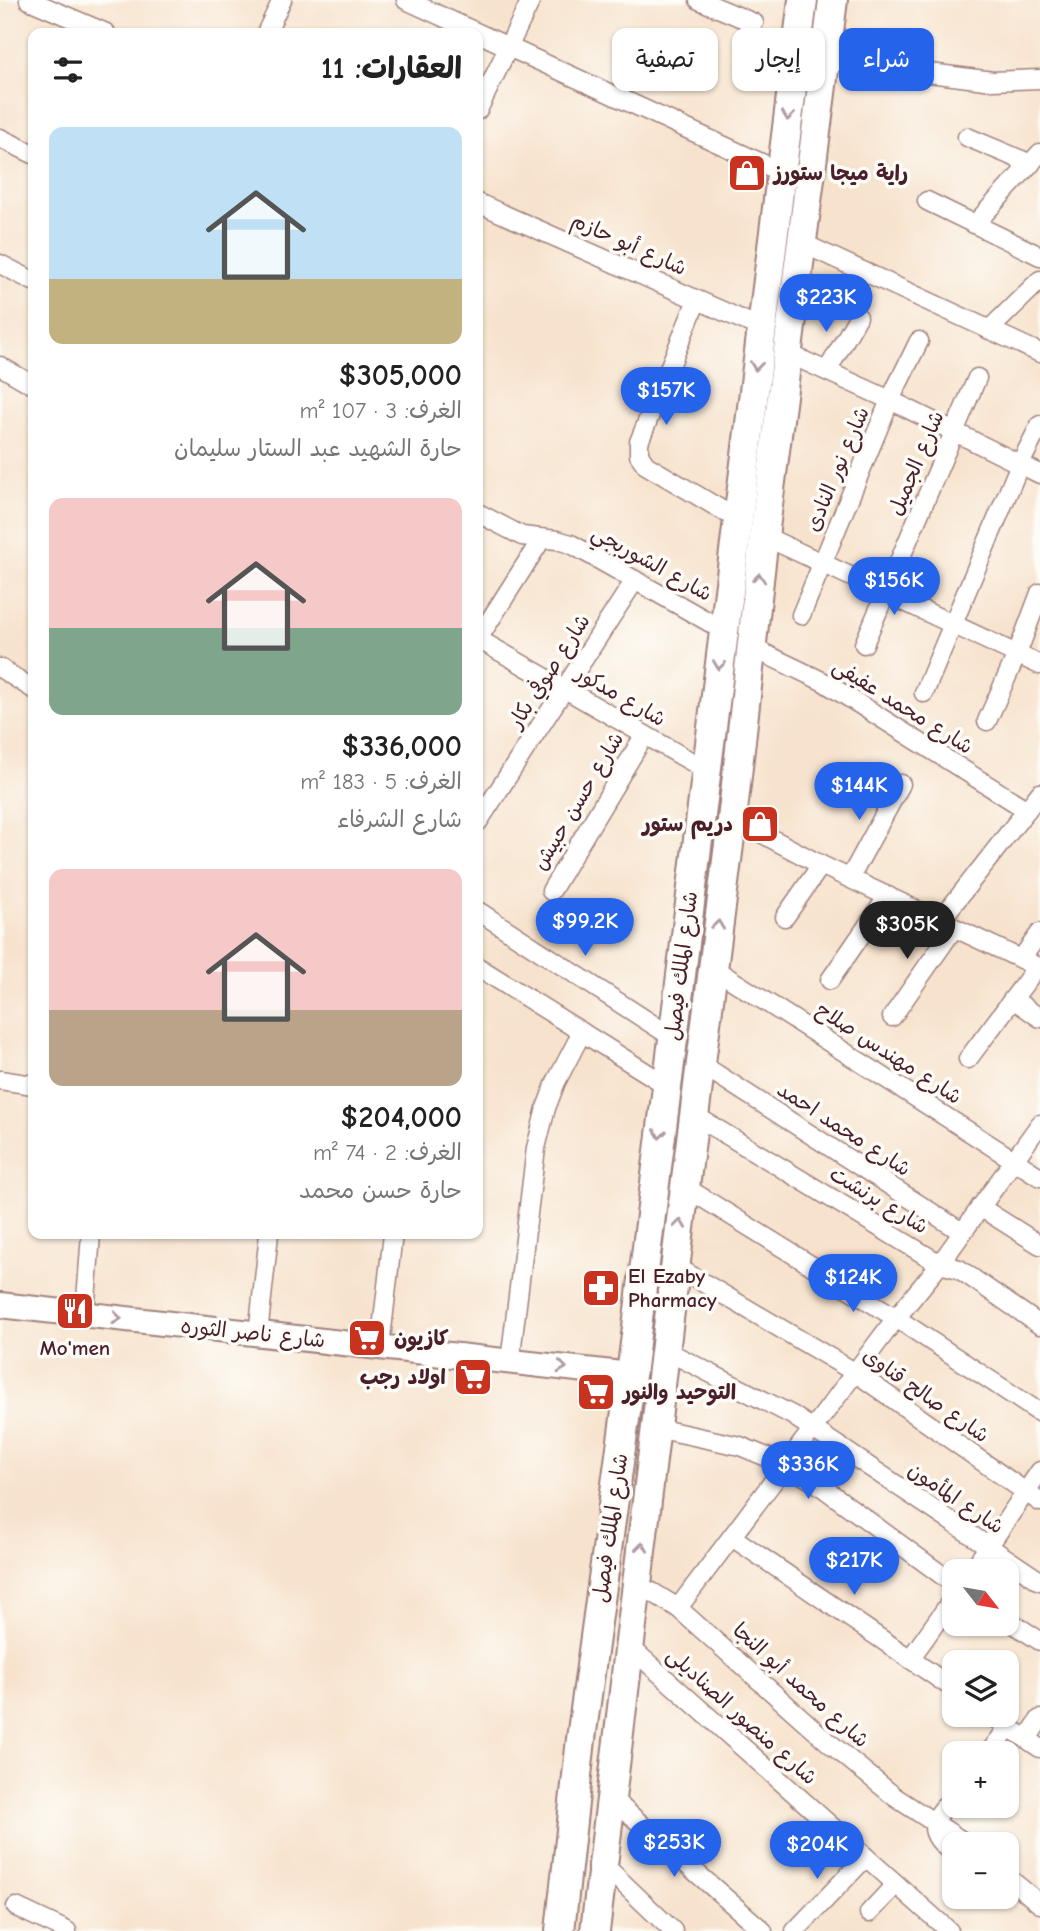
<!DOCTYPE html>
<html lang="ar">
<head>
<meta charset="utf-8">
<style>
	:root { --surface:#fff; --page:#f6f6f6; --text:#222; --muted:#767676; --accent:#2563eb }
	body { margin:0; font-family:"Comic Neue","Playpen Sans Arabic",sans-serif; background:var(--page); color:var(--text); direction:rtl; height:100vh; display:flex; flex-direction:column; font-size:26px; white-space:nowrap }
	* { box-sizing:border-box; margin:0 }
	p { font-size:23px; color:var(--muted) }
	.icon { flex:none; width:38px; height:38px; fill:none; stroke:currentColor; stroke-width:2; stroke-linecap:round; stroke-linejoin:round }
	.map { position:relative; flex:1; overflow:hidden; direction:ltr }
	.sheet { position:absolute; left:28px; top:28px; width:455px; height:1211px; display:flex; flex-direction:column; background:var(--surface); border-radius:14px; box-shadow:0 2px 5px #0004; direction:rtl }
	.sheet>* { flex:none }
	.top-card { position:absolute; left:504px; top:28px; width:430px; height:63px; direction:rtl; display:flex; gap:14px }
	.needle { width:46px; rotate:121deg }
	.fabs { position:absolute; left:942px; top:1559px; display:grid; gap:14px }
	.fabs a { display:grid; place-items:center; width:77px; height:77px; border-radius:14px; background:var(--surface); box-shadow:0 2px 5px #0004; font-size:35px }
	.price { position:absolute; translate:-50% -60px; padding:0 16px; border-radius:24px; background:var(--accent); color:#fff; font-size:23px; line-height:46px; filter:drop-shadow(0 2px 4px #0008) }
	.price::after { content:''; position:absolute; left:50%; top:42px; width:21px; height:16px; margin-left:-10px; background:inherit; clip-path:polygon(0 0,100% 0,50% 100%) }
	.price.on { background:#222; color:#fff }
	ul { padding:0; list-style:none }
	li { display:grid; align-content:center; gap:14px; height:371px; padding:0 21px }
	li span { display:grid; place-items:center; height:217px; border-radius:14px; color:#555 }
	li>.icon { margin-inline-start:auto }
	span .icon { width:126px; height:126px; fill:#fffc; stroke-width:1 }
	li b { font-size:30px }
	h2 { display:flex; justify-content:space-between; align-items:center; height:84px; padding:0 21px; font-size:30px }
	.tag { padding:0 24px; border-radius:14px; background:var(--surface); box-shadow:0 2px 5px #0004; font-size:24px; line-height:63px }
	.tag.on { background:var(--accent); color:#fff }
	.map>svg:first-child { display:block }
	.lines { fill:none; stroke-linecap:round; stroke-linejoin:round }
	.street-casing { stroke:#a0817c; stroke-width:21 }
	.secondary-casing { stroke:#a0817c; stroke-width:28 }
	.primary-casing { stroke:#a0817c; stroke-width:32 }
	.street { stroke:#fff; stroke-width:18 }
	.secondary { stroke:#fff; stroke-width:24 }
	.primary { stroke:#fff; stroke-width:28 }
	.oneway { stroke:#ae9aa0 }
	.labels { text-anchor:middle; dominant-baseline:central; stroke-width:7; stroke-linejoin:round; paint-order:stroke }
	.poi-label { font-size:21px; font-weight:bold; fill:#4a1f2b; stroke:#fdfcf7; text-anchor:start }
	.street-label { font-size:21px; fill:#4a1f2b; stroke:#fdfcf7 }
</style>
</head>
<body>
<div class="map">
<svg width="1040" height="1931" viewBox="0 0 1040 1931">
	<rect width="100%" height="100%" fill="#fdfcf7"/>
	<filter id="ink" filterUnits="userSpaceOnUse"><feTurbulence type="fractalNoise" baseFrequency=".0143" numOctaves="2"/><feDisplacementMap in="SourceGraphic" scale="14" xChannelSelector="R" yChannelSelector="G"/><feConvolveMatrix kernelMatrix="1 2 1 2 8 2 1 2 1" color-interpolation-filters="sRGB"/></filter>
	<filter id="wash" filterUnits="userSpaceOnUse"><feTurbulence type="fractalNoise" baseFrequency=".00686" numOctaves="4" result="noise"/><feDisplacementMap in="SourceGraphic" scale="28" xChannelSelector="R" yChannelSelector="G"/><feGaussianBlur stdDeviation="1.57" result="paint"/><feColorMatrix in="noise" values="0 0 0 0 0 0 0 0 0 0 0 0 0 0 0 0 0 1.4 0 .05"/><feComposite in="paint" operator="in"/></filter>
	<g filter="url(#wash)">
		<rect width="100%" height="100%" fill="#f7e3cd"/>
	</g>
	<g filter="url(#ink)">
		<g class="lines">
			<defs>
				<g id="street">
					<path d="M29 0 106 33"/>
					<path d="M406 0 781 172"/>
					<path d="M699 0 754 23"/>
					<path d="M266 33 282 0"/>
					<path d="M826 60 993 81 1040 79"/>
					<path d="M478 110 531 0"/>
					<path d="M967 137 1031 164"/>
					<path d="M0 138 33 154"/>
					<path d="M927 201 1040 256"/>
					<path d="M478 203 761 328"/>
					<path d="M975 224 1040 153"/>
					<path d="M802 243 1040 353"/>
					<path d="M0 264 33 281"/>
					<path d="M697 300 639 442V455L646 465 737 519"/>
					<path d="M989 330 1040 280"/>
					<path d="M787 353 890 400 1040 474"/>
					<path d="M0 366 33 385"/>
					<path d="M827 371 858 317"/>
					<path d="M478 513 522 536 557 540 571 544 723 630"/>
					<path d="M764 536 1040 665"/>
					<path d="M801 615 890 400 919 341"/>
					<path d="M478 639 706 770"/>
					<path d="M478 639 541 540"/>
					<path d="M864 644 977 378"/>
					<path d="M751 647 824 682 1027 810"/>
					<path d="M0 668 33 689"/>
					<path d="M924 693 1020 464 1040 425"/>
					<path d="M987 721 1017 654 1040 593"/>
					<path d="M731 817 821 865 1040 968"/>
					<path d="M478 822 635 580"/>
					<path d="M850 878 901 784"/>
					<path d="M551 891 644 736"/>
					<path d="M478 911 672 1037"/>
					<path d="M785 917 821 865"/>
					<path d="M940 921 1040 793"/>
					<path d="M1021 959 1040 933"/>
					<path d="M478 967 666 1085"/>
					<path d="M713 968 1040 1177"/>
					<path d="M830 980 888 896"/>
					<path d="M1013 999 1040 1018"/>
					<path d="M892 1017 954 928"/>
					<path d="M968 1059 1037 967"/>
					<path d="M701 1064 962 1232"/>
					<path d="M0 1080 33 1085"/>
					<path d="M694 1115 940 1264 959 1269 1040 1325"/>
					<path d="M685 1187 896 1318 1040 1413"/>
					<path d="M980 1207 1040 1245"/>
					<path d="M675 1266 856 1373 1040 1502"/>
					<path d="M85 1314 91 1234"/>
					<path d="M258 1334 269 1234"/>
					<path d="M380 1347 393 1234"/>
					<path d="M665 1350 792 1415 1040 1581"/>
					<path d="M510 1362 536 1148 546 1108 556 1082 582 1032"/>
					<path d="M656 1428 740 1446 786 1465 818 1484 954 1584"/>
					<path d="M732 1537 954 1689"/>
					<path d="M971 1572 1040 1471"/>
					<path d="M637 1587 652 1592 678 1608 827 1741 895 1797 967 1844"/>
					<path d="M678 1608 896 1318 940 1264 1040 1124"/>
					<path d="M1006 1619 1040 1641"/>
					<path d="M630 1647 949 1931"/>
					<path d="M910 1659 954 1597"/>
					<path d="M991 1715 1040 1748"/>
					<path d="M1027 1739 1040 1719"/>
					<path d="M988 1754 1009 1727"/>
					<path d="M954 1795C931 1823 924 1829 954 1855"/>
					<path d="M611 1798 763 1931"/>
					<path d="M603 1864 673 1931"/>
					<path d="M1006 1876 1040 1904"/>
					<path d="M16 1907 67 1931"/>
					<path d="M869 1913 896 1884"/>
					<path d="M795 1931 866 1857"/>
				</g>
				<path id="secondary" d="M0 1305 631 1375"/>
				<g id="primary">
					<path d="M560 1931 581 1739 631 1375 803 0"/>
					<path d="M595 1931 685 1187 731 829 764 536 833 0"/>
				</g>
			</defs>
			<!-- street casing -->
			<use href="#street" class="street-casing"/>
			<!-- secondary casing -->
			<use href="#secondary" class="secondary-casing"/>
			<!-- primary casing -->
			<use href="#primary" class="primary-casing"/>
			<!-- street -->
			<use href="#street" class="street"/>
			<!-- secondary -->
			<use href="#secondary" class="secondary"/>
			<!-- primary -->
			<use href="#primary" class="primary"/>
		</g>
		<!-- one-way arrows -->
		<defs><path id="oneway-chevron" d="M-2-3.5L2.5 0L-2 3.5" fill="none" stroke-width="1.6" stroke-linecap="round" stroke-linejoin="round" transform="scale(1.75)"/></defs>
		<g class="oneway">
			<use href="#oneway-chevron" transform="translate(788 116) rotate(97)"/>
			<use href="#oneway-chevron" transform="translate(756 366) rotate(97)"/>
			<use href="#oneway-chevron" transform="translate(759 578) rotate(-84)"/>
			<use href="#oneway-chevron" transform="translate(719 665) rotate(97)"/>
			<use href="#oneway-chevron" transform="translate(718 925) rotate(-83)"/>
			<use href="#oneway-chevron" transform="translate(660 1134) rotate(97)"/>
			<use href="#oneway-chevron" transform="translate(680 1224) rotate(-83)"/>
			<use href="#oneway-chevron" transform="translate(117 1318) rotate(6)"/>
			<use href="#oneway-chevron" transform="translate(562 1367) rotate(6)"/>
			<use href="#oneway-chevron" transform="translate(642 1547) rotate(-83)"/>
		</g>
	</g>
	<!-- icons -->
	<defs>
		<symbol id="shop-square" viewBox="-11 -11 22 22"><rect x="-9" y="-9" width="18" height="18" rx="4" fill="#c8321e" stroke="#fdfcf7"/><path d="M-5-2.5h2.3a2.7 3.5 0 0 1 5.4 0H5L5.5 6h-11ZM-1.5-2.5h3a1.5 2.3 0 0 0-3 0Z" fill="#fff"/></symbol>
		<symbol id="pharmacy-square" viewBox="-11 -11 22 22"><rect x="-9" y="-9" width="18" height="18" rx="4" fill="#c8321e" stroke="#fdfcf7"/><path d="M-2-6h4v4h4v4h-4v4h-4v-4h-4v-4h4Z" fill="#fff"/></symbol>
		<symbol id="restaurant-square" viewBox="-11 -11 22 22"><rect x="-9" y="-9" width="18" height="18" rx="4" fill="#c8321e" stroke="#fdfcf7"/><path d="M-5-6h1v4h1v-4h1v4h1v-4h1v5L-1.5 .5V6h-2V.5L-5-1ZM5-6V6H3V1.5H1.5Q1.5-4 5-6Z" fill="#fff"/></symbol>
		<symbol id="supermarket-square" viewBox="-11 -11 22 22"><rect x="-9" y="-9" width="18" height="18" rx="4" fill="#c8321e" stroke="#fdfcf7"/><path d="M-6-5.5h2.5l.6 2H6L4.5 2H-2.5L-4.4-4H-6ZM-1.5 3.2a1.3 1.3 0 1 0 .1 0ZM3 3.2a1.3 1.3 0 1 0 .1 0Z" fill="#fff"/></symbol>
	</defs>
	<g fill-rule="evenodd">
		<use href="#shop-square" x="725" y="151" width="44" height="44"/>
		<use href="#shop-square" x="738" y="802" width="44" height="44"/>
		<use href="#pharmacy-square" x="579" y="1266" width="44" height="44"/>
		<use href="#restaurant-square" x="53" y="1289" width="44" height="44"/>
		<use href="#supermarket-square" x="345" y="1316" width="44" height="44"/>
		<use href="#supermarket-square" x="451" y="1355" width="44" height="44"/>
		<use href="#supermarket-square" x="574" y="1370" width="44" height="44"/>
	</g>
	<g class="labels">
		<!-- poi labels -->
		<g class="poi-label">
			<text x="774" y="173">راية ميجا ستورز</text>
			<text x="733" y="824" text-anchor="end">دريم ستور</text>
			<text x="628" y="1276">El Ezaby<tspan x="628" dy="24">Pharmacy</tspan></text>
			<text x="394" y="1338">كازيون</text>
			<text x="75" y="1348" text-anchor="middle">Mo'men</text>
			<text x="446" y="1377" text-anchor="end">اولاد رجب</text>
			<text x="623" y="1392">التوحيد والنور</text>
		</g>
		<!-- street labels -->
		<g class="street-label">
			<text transform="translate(629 244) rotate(24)">شارع أبو حازم</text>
			<text transform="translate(916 463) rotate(-67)">شارع الجميل</text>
			<text transform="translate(837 469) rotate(-67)">شارع نور النادى</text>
			<text transform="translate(652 563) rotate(29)">شارع الشوربجي</text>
			<text transform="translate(549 671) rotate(-57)">شارع صوفي بكار</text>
			<text transform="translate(621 696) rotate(30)">شارع مدكور</text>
			<text transform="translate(903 706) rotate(32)">شارع محمد عفيفى</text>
			<text transform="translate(578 801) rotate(-59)">شارع حسن حبيش</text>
			<text transform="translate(681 966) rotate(-83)">شارع الملك فيصل</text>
			<text transform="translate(889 1053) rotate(33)">شارع مهندس صلاح</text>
			<text transform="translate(844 1129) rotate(33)">شارع محمد احمد</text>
			<text transform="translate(879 1200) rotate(31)">شارع برنشت</text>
			<text transform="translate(253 1333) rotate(6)">شارع ناصر الثوره</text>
			<text transform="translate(926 1395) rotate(35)">شارع صالح قناوى</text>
			<text transform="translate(956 1498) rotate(34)">شارع المأمون</text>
			<text transform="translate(610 1528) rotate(-82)">شارع الملك فيصل</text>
			<text transform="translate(801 1685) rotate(42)">شارع محمد أبو النجا</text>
			<text transform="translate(742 1716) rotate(42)">شارع منصور الصناديلى</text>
		</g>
	</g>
</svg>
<div class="fabs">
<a><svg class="needle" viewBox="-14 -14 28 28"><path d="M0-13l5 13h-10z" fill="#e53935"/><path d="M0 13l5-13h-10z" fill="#767676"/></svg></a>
<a><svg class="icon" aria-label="layers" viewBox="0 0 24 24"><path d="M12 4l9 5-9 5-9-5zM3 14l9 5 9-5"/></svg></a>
<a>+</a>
<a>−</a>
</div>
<b class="price" style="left:826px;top:334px">$223K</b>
<b class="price" style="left:666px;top:427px">$157K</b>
<b class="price" style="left:894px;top:617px">$156K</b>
<b class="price" style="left:859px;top:822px">$144K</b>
<b class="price" style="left:585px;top:958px">$99.2K</b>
<b class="price on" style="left:907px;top:961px">$305K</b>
<b class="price" style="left:853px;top:1314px">$124K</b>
<b class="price" style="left:808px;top:1501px">$336K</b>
<b class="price" style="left:854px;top:1597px">$217K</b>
<b class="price" style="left:674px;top:1879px">$253K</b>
<b class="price" style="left:817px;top:1881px">$204K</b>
<div class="top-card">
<a class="tag on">شراء</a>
<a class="tag">إيجار</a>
<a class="tag">تصفية</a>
</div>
<section class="sheet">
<h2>العقارات: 11<svg class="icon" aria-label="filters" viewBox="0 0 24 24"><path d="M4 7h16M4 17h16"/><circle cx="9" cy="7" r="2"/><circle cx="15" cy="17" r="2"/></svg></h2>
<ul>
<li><span style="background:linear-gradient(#bfe0f5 70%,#c2b280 0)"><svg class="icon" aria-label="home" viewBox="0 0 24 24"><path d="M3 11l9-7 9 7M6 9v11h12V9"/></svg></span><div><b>$305,000</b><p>الغرف: 3 · 107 m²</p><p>حارة الشهيد عبد الستار سليمان</p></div></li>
<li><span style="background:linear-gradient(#f6c9c9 60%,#7fa58c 0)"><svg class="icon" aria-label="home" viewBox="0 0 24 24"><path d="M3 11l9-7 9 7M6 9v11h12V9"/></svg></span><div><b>$336,000</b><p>الغرف: 5 · 183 m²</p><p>شارع الشرفاء</p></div></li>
<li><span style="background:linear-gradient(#f6c9c9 65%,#b9a48a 0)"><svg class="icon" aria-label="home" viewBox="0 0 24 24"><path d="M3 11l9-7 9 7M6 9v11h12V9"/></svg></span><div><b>$204,000</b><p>الغرف: 2 · 74 m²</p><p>حارة حسن محمد</p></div></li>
</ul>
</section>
</div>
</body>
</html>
